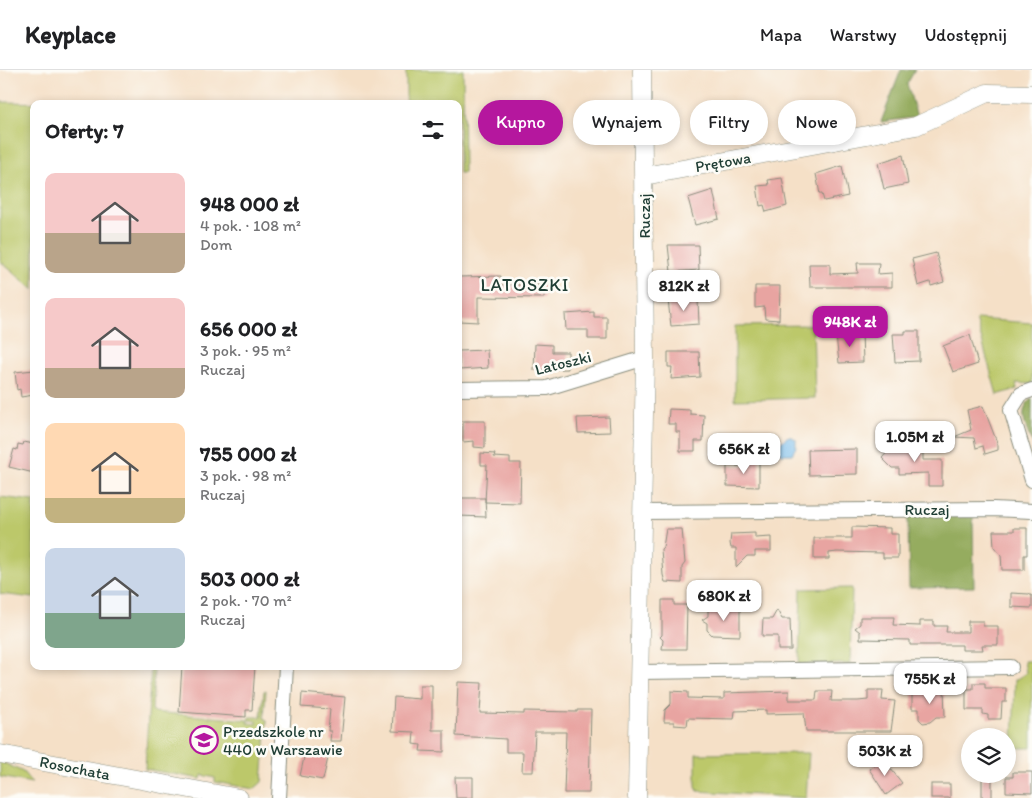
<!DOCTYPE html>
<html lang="pl">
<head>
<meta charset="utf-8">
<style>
	:root { --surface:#fff; --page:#f6f6f6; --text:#202124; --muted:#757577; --line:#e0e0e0; --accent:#b5179e }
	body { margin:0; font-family:Itim,sans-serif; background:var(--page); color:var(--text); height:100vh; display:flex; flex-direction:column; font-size:19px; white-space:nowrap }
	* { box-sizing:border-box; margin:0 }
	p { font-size:16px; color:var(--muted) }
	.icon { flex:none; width:28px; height:28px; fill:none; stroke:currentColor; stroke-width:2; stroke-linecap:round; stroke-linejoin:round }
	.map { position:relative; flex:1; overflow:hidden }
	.drawer { position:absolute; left:30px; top:30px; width:432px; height:570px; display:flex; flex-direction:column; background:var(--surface); border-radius:10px; box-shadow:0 2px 8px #0003 }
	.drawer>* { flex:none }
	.guide { position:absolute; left:478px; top:30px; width:475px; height:45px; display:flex; gap:10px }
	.buttons { position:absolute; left:961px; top:658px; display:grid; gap:10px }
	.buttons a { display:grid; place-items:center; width:55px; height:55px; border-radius:50%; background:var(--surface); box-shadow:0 2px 8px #0003; font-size:25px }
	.price { position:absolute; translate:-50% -42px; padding:0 11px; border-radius:10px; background:#fff; color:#222; font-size:16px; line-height:32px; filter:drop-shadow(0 1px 2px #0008) }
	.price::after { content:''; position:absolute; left:50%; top:30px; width:15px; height:11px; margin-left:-8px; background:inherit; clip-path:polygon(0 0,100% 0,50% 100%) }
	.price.current { background:var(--accent); color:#fff }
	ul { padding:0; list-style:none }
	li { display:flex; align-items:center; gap:15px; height:125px; padding:0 15px }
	li span { display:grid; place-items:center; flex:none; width:140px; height:100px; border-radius:10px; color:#555 }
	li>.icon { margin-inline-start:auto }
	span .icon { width:60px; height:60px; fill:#fffc; stroke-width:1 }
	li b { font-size:21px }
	h2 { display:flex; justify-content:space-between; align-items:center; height:60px; padding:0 15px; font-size:21px }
	.pill { padding:0 18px; border-radius:22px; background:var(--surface); box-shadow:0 2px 8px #0003; font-size:18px; line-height:45px }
	.pill.current { background:var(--accent); color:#fff }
	header { display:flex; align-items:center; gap:30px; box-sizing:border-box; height:70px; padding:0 25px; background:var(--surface); border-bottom:1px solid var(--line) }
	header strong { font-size:24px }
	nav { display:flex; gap:28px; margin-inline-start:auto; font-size:18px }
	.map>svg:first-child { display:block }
	.green { fill:#bcc86a; stroke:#6e824f }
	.forest { fill:#95ac5e; stroke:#5a7449 }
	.water { fill:#75baeb; stroke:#4a7c90 }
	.building { fill:#e8a4a1 }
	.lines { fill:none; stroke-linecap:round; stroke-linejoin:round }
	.minor-casing { stroke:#8a8e7e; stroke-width:16 }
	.tertiary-casing { stroke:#8a8e7e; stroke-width:19 }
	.minor { stroke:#fff; stroke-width:14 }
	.tertiary { stroke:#fff; stroke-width:18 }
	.labels { text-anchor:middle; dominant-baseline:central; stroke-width:5; stroke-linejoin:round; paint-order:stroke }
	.street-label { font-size:16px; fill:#1f3d34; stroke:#fdfcf7 }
	.poi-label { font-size:16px; fill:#1f3d34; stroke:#fdfcf7; text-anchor:start }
	.neighbourhood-label { font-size:18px; letter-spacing:1px; fill:#1f3d34; stroke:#fdfcf7 }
</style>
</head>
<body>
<header>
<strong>Keyplace</strong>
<nav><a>Mapa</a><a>Warstwy</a><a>Udostępnij</a></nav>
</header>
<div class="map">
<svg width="1032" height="728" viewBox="0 0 1032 728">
	<rect width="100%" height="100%" fill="#fdfcf7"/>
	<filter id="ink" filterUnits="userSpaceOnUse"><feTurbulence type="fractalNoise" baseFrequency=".02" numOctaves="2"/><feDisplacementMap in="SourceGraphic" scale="10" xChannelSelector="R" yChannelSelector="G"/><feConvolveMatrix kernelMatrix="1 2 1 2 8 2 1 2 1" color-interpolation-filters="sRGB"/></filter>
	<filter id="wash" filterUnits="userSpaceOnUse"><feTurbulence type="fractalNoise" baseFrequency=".0096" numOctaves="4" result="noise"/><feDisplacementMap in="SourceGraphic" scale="20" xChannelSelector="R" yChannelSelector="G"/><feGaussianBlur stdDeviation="1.12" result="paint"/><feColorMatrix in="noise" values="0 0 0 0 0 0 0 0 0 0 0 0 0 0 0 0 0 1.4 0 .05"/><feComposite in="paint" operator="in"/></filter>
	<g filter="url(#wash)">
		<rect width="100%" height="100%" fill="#f5e0c7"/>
		<!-- green -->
		<g class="green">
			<path d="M406 0H463L464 103H459V34H406Z"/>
			<path d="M0 32 56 33 34 34V220L0 191Z"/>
			<path d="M976 249 1032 253V314L1016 313 1017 319 997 325Z"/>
			<path d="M813 255 815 328 735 330V256Z"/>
			<path d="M0 427 34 431V528L0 524Z"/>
			<path d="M852 518 850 594H799L801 519Z"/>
			<path d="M1024 591H1032V678H1013L1015 610 1026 603Z"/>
			<path d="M151 596H154L152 642 248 650V653L257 654V651L249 650V647H261L264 621 266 620 264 648 267 651 262 712 254 719 215 712V708L202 705 201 709 145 699Z"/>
			<path d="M809 683 806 728 698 721 696 717V684Z"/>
			<path d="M0 691 23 702 32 713 0 707Z"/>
		</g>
		<!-- forest -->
		<g class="forest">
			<path d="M901 0H915L907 14 917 47 881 52Z"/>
			<path d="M1032 328V373C1026 357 1017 341 1032 328Z"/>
			<path d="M908 446H973L974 517 909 518Z"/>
		</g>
		<!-- water -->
		<path class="water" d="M789 366 796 369V377L792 384H781C777 376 781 370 789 366Z"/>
		<g id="blocks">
			<!-- building -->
			<g class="building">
				<path d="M903 85 908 114 884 119 878 93Z"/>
				<path d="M842 96 848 126 824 131 822 124H820L816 104Z"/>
				<path d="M782 108 787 136 766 142 764 135 760 136 757 116 769 115 768 110Z"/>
				<path d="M713 120 719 149 695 155 688 128Z"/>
				<path d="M668 175H698L699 200 671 202Z"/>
				<path d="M936 183 944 212 931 216 930 212 918 216 912 189Z"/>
				<path d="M857 193H879L878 204 892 203V217H810L809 194H830V204L858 203Z"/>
				<path d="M501 206V215H544V228L478 227V252L459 251V207Z"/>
				<path d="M755 216H780L779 250 765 249 764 237 755 238Z"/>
				<path d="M668 230H698L699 254 671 256Z"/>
				<path d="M594 242V247H607V269H588V260H566L565 244Z"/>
				<path d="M905 261H919V291L895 292 893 264H905Z"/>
				<path d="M849 262H862L863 292 839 293 836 265H849Z"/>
				<path d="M970 265 978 294 953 302 943 276Z"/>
				<path d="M535 274 552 275V282H568V299L534 300Z"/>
				<path d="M487 280 488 298 459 300V281Z"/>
				<path d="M668 282H699L700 307 671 309 672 297H668Z"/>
				<path d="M34 300V325L21 327 20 319 17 320 15 302Z"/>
				<path d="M983 336 998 375V380L985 384 983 376 976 378 974 368 954 367 971 360 967 340Z"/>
				<path d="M669 339 690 340V344L704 345 703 371H695V381H680V362H676V354H668Z"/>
				<path d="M609 347 610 362 578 363 577 348Z"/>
				<path d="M463 351H485V378L474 377V371L463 372Z"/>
				<path d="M24 372 34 374V403L9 397 14 379 17 380 18 374 23 375Z"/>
				<path d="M898 374 923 376V390H942V416H928V403L899 404V398H892L882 388 892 377 898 376Z"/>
				<path d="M857 379V404L809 405 808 380Z"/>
				<path d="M481 383 495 384 494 387 510 388V393H521L520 433 485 432 487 395H481Z"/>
				<path d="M746 390H759V417L727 416V396H746Z"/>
				<path d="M459 428H485L486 447 459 446Z"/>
				<path d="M852 457 890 458V464H898V488H883V483L837 482 829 483V489H814V468H852Z"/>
				<path d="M1014 458H1027V485H1024V500H1002L1001 485 994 477 993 461H1014Z"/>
				<path d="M666 459H682L685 493 682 497V513L665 512 663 505 661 479 663 477Z"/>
				<path d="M755 463V468L771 467V481H755V486H747L736 497V478H731L730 473 731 464Z"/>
				<path d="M1011 523 1029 524 1032 526V538L1011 537Z"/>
				<path d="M662 530H674V535H687L686 579H662L663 570 660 567 662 565Z"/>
				<path d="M708 538 740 539V566L712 565 707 560V553L702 550 708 546Z"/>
				<path d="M777 540 782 549H790L791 580H778V566H762L763 549H772Z"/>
				<path d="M860 547H894L893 555 920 556V551H934V556H947L946 562H968V551H983V556H998V575H982L983 580H962V575H910V570L860 569V562L855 558 860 554Z"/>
				<path d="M182 596H255L252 640H246V647L179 642Z"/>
				<path d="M458 612 482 613 480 643 524 644V641L577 642V640H591L589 723H564L566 662H535L533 702H522L523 682H506V669L456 666Z"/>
				<path d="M973 613H985V618H1006V632H1002L1001 649H988V645L983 644V640H966V619H973Z"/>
				<path d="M420 615H432V660H444V682L420 681 421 675 413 674 414 662 392 661 394 627 420 629Z"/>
				<path d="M944 618 945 647H936L930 652 923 653 919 649V639H912V623L931 622V619Z"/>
				<path d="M868 620H883L882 630 895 631 891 661H806L804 643 766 644V640L735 641 734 649 688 648 687 656 674 655V652H664L665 640 671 634V621L688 622V628L724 629V623L789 621V630H816L817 621H832L831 631H858L868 630Z"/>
				<path d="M302 623 345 627 341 671H330L331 661H328L330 639 301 637Z"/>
				<path d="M305 683 328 688 323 710 300 706Z"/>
				<path d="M880 691 884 696 887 694 902 713 886 725 869 699Z"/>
				<path d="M1013 702H1032V723L1006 722V707H1013Z"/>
				<rect x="982" y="704" width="10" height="24"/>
				<path d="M455 707H473V728H456Z"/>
				<rect x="931" y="714" width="19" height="14"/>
			</g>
		</g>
	</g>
	<g filter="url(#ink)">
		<use href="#blocks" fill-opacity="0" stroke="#8a8e7e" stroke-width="1"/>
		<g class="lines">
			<defs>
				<g id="minor">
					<path d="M459 319 547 318 645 288"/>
					<path d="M1032 320 1021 324 1011 340 1032 410"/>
					<path d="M642 442 993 439 1032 441"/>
					<path d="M640 602 1011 597"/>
					<path d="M279 728 286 596"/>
				</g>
				<g id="tertiary">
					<path d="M644 106 916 56 987 23 1032 24"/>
					<path d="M0 684 239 728"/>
					<path d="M637 728 645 288 642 0"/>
				</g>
			</defs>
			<!-- minor casing -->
			<use href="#minor" class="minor-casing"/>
			<!-- tertiary casing -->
			<use href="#tertiary" class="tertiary-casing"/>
			<!-- minor -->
			<use href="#minor" class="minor"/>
			<!-- tertiary -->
			<use href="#tertiary" class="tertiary"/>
		</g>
	</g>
	<!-- icons -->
	<defs>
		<symbol id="school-ring" viewBox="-11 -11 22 22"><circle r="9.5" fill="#fdfcf7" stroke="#b5179e" stroke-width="1.5"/><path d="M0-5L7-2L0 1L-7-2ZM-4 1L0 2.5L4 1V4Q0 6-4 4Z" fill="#b5179e"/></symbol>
	</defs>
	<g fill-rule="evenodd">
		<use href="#school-ring" x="188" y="654" width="32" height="32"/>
	</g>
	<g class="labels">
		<!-- street labels -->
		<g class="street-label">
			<text transform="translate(723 92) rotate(-10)">Prętowa</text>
			<text transform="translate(644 146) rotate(-90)">Ruczaj</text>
			<text transform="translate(563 293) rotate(-14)">Latoszki</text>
			<text x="927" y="439">Ruczaj</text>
			<text transform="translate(75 698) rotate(11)">Rosochata</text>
		</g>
		<!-- poi labels -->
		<g class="poi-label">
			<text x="223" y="661">Przedszkole nr<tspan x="223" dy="18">440 w Warszawie</tspan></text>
		</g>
		<!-- neighbourhood labels -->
		<g class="neighbourhood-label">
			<text x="525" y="215">LATOSZKI</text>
		</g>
	</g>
</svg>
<div class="buttons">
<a><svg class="icon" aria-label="layers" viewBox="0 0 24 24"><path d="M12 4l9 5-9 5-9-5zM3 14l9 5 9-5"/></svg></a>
</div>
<b class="price" style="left:684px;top:242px">812K zł</b>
<b class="price current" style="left:850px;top:278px">948K zł</b>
<b class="price" style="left:915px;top:393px">1.05M zł</b>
<b class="price" style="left:744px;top:405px">656K zł</b>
<b class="price" style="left:724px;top:552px">680K zł</b>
<b class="price" style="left:930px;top:635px">755K zł</b>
<b class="price" style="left:885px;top:707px">503K zł</b>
<div class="guide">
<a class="pill current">Kupno</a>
<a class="pill">Wynajem</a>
<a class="pill">Filtry</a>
<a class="pill">Nowe</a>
</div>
<section class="drawer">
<h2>Oferty: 7<svg class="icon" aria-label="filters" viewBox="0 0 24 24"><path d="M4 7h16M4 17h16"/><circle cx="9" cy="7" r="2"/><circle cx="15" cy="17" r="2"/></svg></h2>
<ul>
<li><span style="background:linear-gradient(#f6c9c9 60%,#b9a48a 0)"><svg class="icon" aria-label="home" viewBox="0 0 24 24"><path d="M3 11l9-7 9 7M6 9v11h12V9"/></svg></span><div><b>948 000 zł</b><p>4 pok. · 108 m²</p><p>Dom</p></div></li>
<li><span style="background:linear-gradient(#f6c9c9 70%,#b9a48a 0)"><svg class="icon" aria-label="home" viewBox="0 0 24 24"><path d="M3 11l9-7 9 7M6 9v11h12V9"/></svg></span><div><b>656 000 zł</b><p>3 pok. · 95 m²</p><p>Ruczaj</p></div></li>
<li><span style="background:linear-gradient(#ffd9b3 75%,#c2b280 0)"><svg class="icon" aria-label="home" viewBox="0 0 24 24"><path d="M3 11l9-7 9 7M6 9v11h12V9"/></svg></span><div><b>755 000 zł</b><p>3 pok. · 98 m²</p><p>Ruczaj</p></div></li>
<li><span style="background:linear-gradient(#c9d6e8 65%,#7fa58c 0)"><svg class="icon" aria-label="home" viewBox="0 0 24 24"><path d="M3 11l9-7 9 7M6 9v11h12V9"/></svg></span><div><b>503 000 zł</b><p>2 pok. · 70 m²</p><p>Ruczaj</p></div></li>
</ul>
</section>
</div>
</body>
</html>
